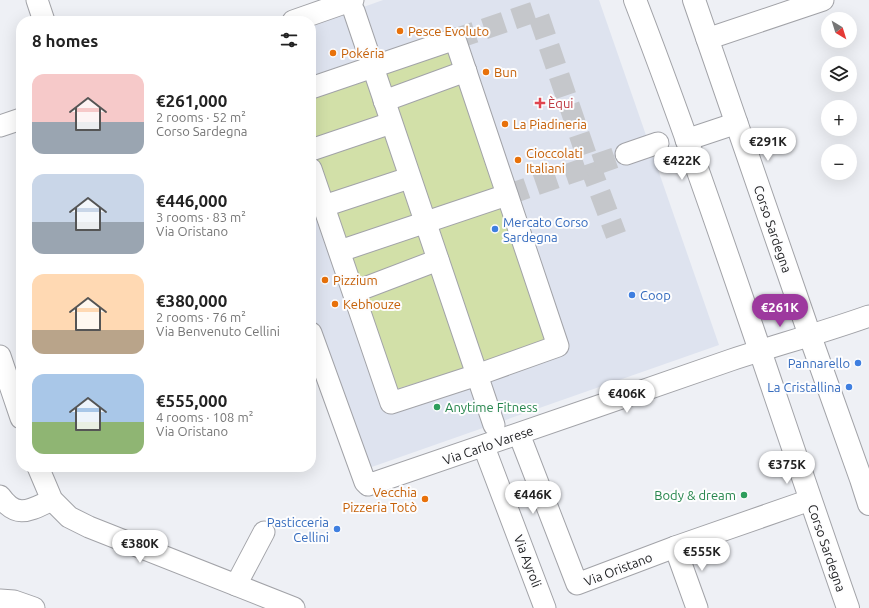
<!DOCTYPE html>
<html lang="en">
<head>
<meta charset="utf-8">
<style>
	:root { --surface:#fff; --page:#f6f6f6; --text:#222; --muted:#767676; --accent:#9d399e }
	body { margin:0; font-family:Ubuntu,sans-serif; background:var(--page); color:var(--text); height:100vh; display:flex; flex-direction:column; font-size:15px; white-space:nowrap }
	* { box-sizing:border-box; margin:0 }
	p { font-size:13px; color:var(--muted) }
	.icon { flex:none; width:22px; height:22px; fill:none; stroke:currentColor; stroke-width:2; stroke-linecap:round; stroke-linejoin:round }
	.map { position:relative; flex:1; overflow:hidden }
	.panel { position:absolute; left:16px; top:16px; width:300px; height:456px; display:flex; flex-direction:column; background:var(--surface); border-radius:16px; box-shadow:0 4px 16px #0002 }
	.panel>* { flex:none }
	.needle { width:26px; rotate:142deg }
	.controls { position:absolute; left:821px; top:12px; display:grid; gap:8px }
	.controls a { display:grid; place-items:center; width:36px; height:36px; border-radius:50%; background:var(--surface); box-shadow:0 4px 16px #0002; font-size:20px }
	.price { position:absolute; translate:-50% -34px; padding:0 9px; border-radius:14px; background:#fff; color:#222; font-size:13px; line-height:26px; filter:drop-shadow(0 1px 2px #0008) }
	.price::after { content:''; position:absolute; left:50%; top:24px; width:12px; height:9px; margin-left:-6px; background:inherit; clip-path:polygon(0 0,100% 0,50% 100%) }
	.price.on { background:var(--accent); color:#fff }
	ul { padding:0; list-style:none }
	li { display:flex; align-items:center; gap:12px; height:100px; padding:0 16px }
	li span { display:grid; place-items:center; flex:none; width:112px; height:80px; border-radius:12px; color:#555 }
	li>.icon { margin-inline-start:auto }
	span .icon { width:48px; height:48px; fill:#fffc; stroke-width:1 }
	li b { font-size:17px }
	h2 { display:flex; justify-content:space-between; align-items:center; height:48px; padding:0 16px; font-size:17px }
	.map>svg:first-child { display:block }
	.built { fill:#dee3ef }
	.green { fill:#d2e0a8 }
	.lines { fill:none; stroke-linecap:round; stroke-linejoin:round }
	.minor-tunnel { stroke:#c5c7cb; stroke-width:21; stroke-dasharray:21 10; stroke-linecap:butt }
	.minor-casing { stroke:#a2a3a8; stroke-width:23 }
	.major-casing { stroke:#a2a3a8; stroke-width:24 }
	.minor { stroke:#fff; stroke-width:21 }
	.major { stroke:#fff; stroke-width:22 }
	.food-dot { fill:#e8710a; stroke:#fdfdfe; stroke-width:1.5 }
	.health-dot { fill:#e0444e; stroke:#fdfdfe; stroke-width:1.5 }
	.shop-dot { fill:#3f7fe0; stroke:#fdfdfe; stroke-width:1.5 }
	.leisure-dot { fill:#2e9e5b; stroke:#fdfdfe; stroke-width:1.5 }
	.labels { text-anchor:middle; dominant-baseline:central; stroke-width:4; stroke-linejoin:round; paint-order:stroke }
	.food-label { font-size:13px; fill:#c56008; stroke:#fdfdfe; text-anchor:start }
	.health-label { font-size:13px; fill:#be3a42; stroke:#fdfdfe; text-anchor:start }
	.shop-label { font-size:13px; fill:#366cbe; stroke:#fdfdfe; text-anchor:end }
	.street-label { font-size:13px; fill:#202123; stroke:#fdfdfe }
	.leisure-label { font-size:13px; fill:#27864d; stroke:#fdfdfe; text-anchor:start }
</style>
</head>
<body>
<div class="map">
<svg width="869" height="608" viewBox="0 0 869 608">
	<rect width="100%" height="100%" fill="#eef0f5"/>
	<!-- built -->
	<path class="built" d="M383 0H599L719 345 366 469 311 318V26Z"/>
	<!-- green -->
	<path class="green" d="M450 47 551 343 396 389 311 148V93Z"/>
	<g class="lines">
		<!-- minor-tunnel -->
		<g class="minor-tunnel">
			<path d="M455 39 537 11 590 166 616 235"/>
			<path d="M507 195 626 154"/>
		</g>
		<defs>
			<g id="minor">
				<path d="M37 0 44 21"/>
				<path d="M354 11 494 425"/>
				<path d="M293 21 353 0"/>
				<path d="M707 39 823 0"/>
				<path d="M311 88 455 39 558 346 477 375 391 403 311 169"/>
				<path d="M384 101 466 71"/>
				<path d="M0 126 21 119"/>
				<path d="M686 140 737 123"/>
				<path d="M311 150 391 123"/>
				<path d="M626 154 658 143"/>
				<path d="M324 206 409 178"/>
				<path d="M340 251 507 195"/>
				<path d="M354 292 438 260"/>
				<path d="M311 333 365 482 368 485C490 444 610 402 731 360 777 345 824 332 869 316"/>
				<path d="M0 356 21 418"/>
				<path d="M519 434 577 584 675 547 810 500"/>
				<path d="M484 447 545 608"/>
				<path d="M38 467 52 500 69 517 89 527 294 608"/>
				<path d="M0 496C17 520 30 510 52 500"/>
				<path d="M675 547 697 608"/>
				<path d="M236 585 264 532"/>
				<path d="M0 600 14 601 34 608"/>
			</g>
			<g id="major">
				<path d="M635 0C712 200 777 405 848 608"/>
				<path d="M694 0 810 336 861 479 869 504"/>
			</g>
		</defs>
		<!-- minor casing -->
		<use href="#minor" class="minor-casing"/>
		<!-- major casing -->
		<use href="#major" class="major-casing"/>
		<!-- minor -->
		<use href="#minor" class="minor"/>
		<!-- major -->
		<use href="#major" class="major"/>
	</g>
	<!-- markers -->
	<g class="food-dot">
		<circle cx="400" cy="31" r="4"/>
		<circle cx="333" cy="53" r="4"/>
		<circle cx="486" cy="72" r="4"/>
		<circle cx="505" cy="124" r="4"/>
		<circle cx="518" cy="160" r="4"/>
		<circle cx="325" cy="280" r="4"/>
		<circle cx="335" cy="304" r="4"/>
		<circle cx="425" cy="499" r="4"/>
	</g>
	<path class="health-dot" d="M538 97h4v4h4v4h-4v4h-4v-4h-4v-4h4z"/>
	<g class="shop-dot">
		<circle cx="495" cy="229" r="4"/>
		<circle cx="632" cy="295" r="4"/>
		<circle cx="858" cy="363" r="4"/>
		<circle cx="849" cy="387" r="4"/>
		<circle cx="337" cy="529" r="4"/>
	</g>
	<g class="leisure-dot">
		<circle cx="437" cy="407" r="4"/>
		<circle cx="744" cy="495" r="4"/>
	</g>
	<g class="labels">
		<!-- food labels -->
		<g class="food-label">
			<text x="408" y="31">Pesce Evoluto</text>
			<text x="341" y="53">Pokéria</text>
			<text x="494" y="72">Bun</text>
			<text x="513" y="124">La Piadineria</text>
			<text x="526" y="153">Cioccolati<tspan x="526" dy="15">Italiani</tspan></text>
			<text x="333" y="280">Pizzium</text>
			<text x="343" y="304">Kebhouze</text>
			<text x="417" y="492" text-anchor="end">Vecchia<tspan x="417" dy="15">Pizzeria Totò</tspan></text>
		</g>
		<!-- health labels -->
		<g class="health-label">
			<text x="548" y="103">Èqui</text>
		</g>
		<!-- shop labels -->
		<g class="shop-label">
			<text x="503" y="222" text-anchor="start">Mercato Corso<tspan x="503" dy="15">Sardegna</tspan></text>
			<text x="640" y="295" text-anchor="start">Coop</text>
			<text x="850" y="363">Pannarello</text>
			<text x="841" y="387">La Cristallina</text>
			<text x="329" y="522">Pasticceria<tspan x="329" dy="15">Cellini</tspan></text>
		</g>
		<!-- street labels -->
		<g class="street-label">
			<text transform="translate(773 229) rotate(71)">Corso Sardegna</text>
			<text transform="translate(488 445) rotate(-19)">Via Carlo Varese</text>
			<text transform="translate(827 548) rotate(71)">Corso Sardegna</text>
			<text transform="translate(528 561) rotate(69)">Via Ayroli</text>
			<text transform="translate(618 569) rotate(-21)">Via Oristano</text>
		</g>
		<!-- leisure labels -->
		<g class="leisure-label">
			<text x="445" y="407">Anytime Fitness</text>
			<text x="736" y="495" text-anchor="end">Body &amp; dream</text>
		</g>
	</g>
</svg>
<div class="controls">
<a><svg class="needle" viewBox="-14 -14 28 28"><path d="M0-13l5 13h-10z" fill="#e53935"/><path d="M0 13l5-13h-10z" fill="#767676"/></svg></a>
<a><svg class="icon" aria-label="layers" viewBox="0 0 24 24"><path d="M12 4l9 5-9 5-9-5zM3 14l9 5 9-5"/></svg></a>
<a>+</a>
<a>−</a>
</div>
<b class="price" style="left:768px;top:162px">€291K</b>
<b class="price" style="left:682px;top:181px">€422K</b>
<b class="price on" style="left:780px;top:328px">€261K</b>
<b class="price" style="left:627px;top:414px">€406K</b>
<b class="price" style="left:787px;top:485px">€375K</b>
<b class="price" style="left:533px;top:515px">€446K</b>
<b class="price" style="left:140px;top:564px">€380K</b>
<b class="price" style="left:702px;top:572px">€555K</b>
<section class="panel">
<h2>8 homes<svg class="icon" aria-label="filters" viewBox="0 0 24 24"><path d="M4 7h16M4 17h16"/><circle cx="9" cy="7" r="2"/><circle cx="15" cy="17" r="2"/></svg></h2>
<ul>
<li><span style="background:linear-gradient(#f6c9c9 60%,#9aa5b1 0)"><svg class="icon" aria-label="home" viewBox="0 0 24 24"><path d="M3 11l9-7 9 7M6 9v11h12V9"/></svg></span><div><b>€261,000</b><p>2 rooms · 52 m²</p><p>Corso Sardegna</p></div></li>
<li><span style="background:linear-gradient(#c9d6e8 60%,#9aa5b1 0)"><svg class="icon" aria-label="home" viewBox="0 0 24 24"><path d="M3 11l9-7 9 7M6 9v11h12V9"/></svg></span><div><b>€446,000</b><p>3 rooms · 83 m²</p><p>Via Oristano</p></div></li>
<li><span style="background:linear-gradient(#ffd9b3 70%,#b9a48a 0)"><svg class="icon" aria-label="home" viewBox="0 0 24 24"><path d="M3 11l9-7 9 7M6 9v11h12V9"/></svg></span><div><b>€380,000</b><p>2 rooms · 76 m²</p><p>Via Benvenuto Cellini</p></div></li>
<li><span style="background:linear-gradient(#a9c7e8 60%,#8fb573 0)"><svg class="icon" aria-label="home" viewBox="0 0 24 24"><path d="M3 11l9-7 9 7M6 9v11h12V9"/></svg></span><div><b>€555,000</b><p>4 rooms · 108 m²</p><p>Via Oristano</p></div></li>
</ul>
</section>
</div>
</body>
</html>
